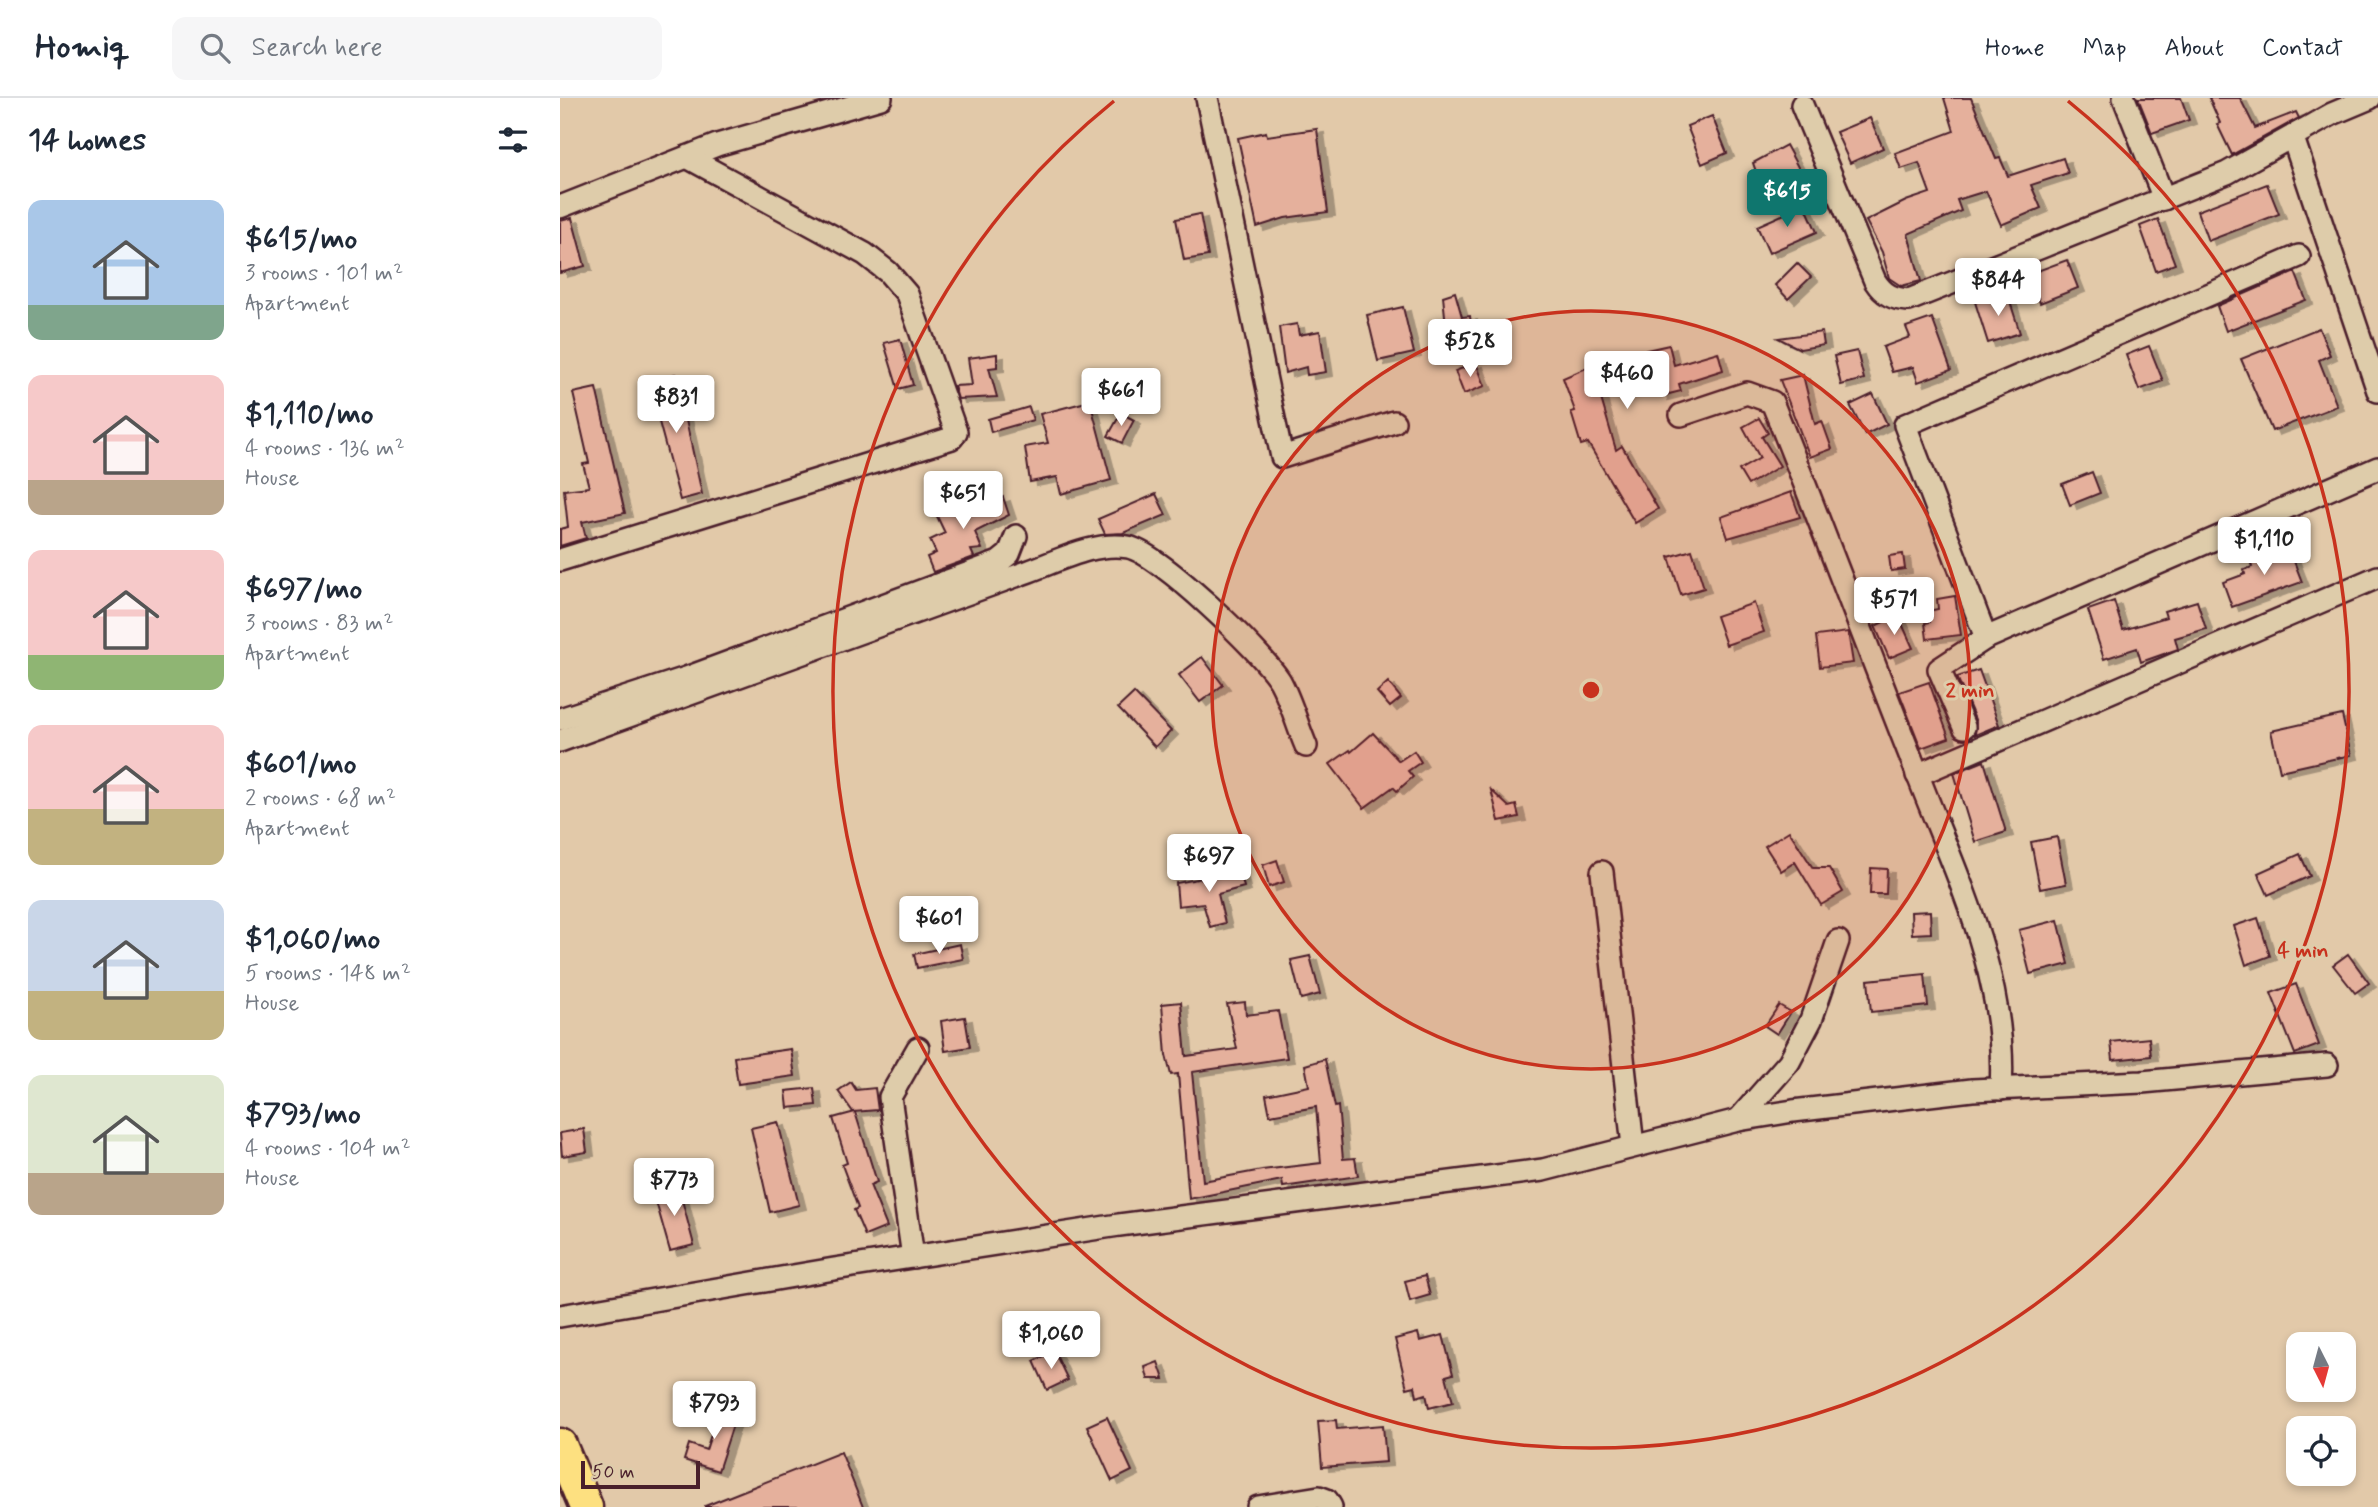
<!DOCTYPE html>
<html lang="en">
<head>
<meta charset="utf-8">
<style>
	:root { --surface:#fff; --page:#f6f6f7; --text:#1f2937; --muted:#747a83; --line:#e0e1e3; --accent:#0f766e }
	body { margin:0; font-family:Mynerve,sans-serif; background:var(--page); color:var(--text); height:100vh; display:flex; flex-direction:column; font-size:26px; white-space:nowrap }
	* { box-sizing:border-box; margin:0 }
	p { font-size:23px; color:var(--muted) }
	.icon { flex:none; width:38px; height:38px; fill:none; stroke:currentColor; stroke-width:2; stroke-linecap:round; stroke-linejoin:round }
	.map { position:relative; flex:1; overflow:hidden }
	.details { display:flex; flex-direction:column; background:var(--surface); width:560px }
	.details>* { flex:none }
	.needle { width:46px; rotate:174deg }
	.tools { position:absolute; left:1726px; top:1234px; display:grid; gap:14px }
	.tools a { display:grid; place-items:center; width:70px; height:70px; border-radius:14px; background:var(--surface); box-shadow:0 4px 10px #0003; font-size:35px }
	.scale { position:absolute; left:21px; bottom:18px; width:119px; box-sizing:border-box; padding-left:7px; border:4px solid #4a1f2b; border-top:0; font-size:19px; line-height:24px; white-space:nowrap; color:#4a1f2b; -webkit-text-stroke:5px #deccaa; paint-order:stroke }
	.price { position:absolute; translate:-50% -60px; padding:0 16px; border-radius:7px; background:#fff; color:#222; font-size:23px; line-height:46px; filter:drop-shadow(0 2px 4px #0008) }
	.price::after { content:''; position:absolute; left:50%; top:42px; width:21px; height:16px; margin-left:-10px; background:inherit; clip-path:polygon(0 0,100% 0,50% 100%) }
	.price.selected { background:var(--accent); color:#fff }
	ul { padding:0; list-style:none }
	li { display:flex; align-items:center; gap:21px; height:175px; padding:0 28px }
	li span { display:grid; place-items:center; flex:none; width:196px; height:140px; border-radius:14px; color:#555 }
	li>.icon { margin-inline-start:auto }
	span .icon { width:84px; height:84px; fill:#fffc; stroke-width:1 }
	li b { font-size:30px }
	h2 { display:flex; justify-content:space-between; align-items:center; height:84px; padding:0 28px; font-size:30px }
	header { display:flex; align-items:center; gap:42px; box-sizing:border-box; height:98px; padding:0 35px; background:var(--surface); border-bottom:2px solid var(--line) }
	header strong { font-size:33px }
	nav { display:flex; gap:38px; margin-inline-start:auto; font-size:24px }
	.search { width:490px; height:63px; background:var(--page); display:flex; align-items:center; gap:18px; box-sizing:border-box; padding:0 24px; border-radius:14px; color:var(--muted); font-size:26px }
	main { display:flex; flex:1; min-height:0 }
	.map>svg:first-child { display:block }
	.building { fill:#e5b09c; stroke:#4a1f2b; stroke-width:2; filter:url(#shadow) }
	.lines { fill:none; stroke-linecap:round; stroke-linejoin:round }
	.minor-casing { stroke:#4a1f2b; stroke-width:26 }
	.highway-casing { stroke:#4a1f2b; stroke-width:37 }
	.minor { stroke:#deccaa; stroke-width:21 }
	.highway { stroke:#fde080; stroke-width:32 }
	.ring { fill:none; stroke:#c8321e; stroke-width:3.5 }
	.centre { fill:#c8321e; stroke:#deccaa; stroke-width:3.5 }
	.ring-label { font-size:21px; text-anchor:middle; font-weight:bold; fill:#c8321e; stroke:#deccaa; stroke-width:6; stroke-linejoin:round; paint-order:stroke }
</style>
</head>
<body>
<header>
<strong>Homiq</strong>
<div class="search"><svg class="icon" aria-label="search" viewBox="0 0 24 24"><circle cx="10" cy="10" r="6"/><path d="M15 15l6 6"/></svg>Search here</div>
<nav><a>Home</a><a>Map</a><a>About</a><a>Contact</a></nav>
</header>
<main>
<section class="details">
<h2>14 homes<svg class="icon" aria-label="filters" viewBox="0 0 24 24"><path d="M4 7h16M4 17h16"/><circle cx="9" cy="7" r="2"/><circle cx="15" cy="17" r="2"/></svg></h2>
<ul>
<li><span style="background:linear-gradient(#a9c7e8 75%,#7fa58c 0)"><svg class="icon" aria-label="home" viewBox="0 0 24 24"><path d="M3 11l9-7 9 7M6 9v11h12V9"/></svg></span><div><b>$615/mo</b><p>3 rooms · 101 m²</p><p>Apartment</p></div></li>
<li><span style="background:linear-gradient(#f6c9c9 75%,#b9a48a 0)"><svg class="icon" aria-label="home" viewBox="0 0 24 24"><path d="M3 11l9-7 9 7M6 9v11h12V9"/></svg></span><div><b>$1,110/mo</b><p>4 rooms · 136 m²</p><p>House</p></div></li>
<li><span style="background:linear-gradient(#f6c9c9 75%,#8fb573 0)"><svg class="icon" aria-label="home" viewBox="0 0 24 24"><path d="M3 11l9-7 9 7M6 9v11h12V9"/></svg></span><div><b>$697/mo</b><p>3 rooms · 83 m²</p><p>Apartment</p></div></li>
<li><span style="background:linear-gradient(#f6c9c9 60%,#c2b280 0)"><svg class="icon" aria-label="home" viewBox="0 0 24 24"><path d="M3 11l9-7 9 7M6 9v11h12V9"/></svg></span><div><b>$601/mo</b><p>2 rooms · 68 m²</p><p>Apartment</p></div></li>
<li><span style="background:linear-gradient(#c9d6e8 65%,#c2b280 0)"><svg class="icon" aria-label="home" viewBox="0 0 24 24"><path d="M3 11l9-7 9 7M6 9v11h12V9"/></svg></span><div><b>$1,060/mo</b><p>5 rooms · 148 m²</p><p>House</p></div></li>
<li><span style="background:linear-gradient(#dfe7d0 70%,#b9a48a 0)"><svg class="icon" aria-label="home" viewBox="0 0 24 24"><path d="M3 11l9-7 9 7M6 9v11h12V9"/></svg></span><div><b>$793/mo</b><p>4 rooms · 104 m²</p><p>House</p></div></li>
</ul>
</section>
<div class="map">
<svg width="1818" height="1409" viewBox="0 0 1818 1409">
	<defs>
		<filter id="shadow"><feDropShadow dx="7" dy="4" stdDeviation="0" flood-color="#0004"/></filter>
	</defs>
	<rect width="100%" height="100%" fill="#e2c9a9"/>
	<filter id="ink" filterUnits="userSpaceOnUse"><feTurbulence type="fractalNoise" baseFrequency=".0143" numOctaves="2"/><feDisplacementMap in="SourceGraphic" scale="14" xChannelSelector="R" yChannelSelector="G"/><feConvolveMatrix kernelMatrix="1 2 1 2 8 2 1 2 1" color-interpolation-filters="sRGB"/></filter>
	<g filter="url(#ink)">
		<!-- building -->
		<g class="building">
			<path d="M1384 0H1411L1436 61 1440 60 1448 78 1503 60 1508 75 1471 87 1481 110 1441 127 1426 93 1397 102 1401 113 1348 136 1361 183 1341 188 1329 180 1322 154 1306 123 1346 103 1370 95 1359 65 1341 71 1335 55 1394 33Z"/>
			<path d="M1578 0H1621L1629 22 1592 35Z"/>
			<path d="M1649 0H1680L1695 30 1736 14 1739 20 1672 57 1657 26 1660 25Z"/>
			<path d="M1152 18 1167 55 1142 66 1127 28Z"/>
			<path d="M1310 20 1323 50 1290 65 1276 34Z"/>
			<path d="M757 31 768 114 725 120 697 129 678 40 706 34 707 38Z"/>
			<path d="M1226 47 1239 71 1202 91 1193 65Z"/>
			<path d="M1707 86 1719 116 1648 143 1637 113Z"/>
			<path d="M1245 107 1257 134 1209 155 1197 128Z"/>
			<path d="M640 116 648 158 624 162 616 121Z"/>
			<path d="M12 120 25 168 0 175V123Z"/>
			<path d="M1598 121 1615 166 1596 173 1580 128Z"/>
			<path d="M1507 162 1518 190 1480 205 1469 176Z"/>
			<path d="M1237 165 1251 179 1228 201 1215 187Z"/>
			<path d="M1735 174 1746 202 1666 233 1657 208Z"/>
			<path d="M895 194 902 219 910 218 913 245 888 248 883 198Z"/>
			<path d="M1447 194 1460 235 1428 245 1415 204Z"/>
			<path d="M843 209 854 255 818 263 807 217Z"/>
			<path d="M1372 220 1391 272 1358 284 1353 269 1332 274 1323 249 1350 239 1346 229Z"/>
			<path d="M737 226 739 237 760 233 766 274 747 277 746 269 725 275 719 229Z"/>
			<path d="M1759 230 1770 257 1759 262 1777 308 1712 333 1681 261Z"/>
			<path d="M1262 234 1264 247 1240 251 1218 240Z"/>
			<path d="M340 241 353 287 338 291 324 245Z"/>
			<path d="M1109 247 1114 267 1158 254 1163 272 1119 286 1121 293 1101 298 1097 281 1075 287 1074 282 1040 297 1056 352 1062 348 1098 411 1075 425 1028 345 1021 347 1011 314 1015 313 1003 280 1047 261Z"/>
			<path d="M1589 248 1603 283 1579 292 1566 257Z"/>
			<path d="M1297 253 1304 281 1281 287 1274 258Z"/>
			<path d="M437 256V269L429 270 437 299 398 301 394 288 412 287 408 260Z"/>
			<path d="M916 265 925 288 904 296 895 273Z"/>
			<path d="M116 276 142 396 120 402 88 283Z"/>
			<path d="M1243 277 1255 326 1262 323 1272 351 1250 359 1220 282Z"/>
			<path d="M36 290 65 415 22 424 26 440 0 448V431L8 429 4 392 29 389 23 366 29 365 13 295Z"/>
			<path d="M1313 296 1327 326 1305 337 1290 307Z"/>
			<path d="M530 303 551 382 501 396 497 379 470 384 465 349 488 345 480 316Z"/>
			<path d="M469 309 473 322 431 334 428 321Z"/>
			<path d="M561 315 574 322 562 345 548 338Z"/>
			<path d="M1199 320 1208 335 1202 339 1220 368 1188 387 1179 372 1200 360 1183 329Z"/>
			<path d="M1532 374 1540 395 1510 407 1502 386Z"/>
			<path d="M1231 394 1240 419 1168 440 1161 419Z"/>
			<path d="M596 396 606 417 563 435 545 436 538 421Z"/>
			<path d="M443 399 449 417 415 434 422 451 411 452 414 459 373 474 367 459 376 455 370 442 385 435 374 412 395 403 403 413Z"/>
			<path d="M1716 445 1720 457 1730 453 1742 484 1672 509 1663 484 1685 476 1684 472 1692 469 1690 463 1701 459 1698 452Z"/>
			<path d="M1132 452 1144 490 1121 497 1109 459Z"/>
			<path d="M1343 456 1345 471 1331 473 1329 458Z"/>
			<path d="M1395 498 1401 537 1367 541 1365 525 1370 524 1368 513 1378 511 1377 501Z"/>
			<path d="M1554 503 1563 532 1606 519 1604 513 1637 503 1646 531 1615 540 1618 551 1581 564 1577 550 1544 561 1528 512Z"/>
			<path d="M1194 505 1204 534 1166 547 1156 518Z"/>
			<path d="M1338 517 1353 550 1329 560 1315 528Z"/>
			<path d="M1288 534 1293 565 1260 569 1256 538Z"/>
			<path d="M642 559 663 587 640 604 619 577Z"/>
			<path d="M1419 572 1439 627 1415 637 1416 624 1397 579Z"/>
			<path d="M828 584 841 600 830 609 817 594Z"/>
			<path d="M1369 584 1389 640 1361 650 1339 594Z"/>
			<path d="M574 595 611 633 595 649 558 610Z"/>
			<path d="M1782 617 1791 657 1720 673 1711 633Z"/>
			<path d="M813 635 839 663 854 653 861 664 848 673 853 679 837 693 833 689 804 710 770 666 790 652 791 654Z"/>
			<path d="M1424 663 1446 734 1415 744 1394 675Z"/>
			<path d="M931 692 949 709 956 707 959 719 939 723Z"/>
			<path d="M1229 733 1253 770H1269L1283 794 1261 807 1235 764 1221 773 1205 748Z"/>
			<path d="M1497 739 1506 786 1480 791 1471 744Z"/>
			<path d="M1740 756 1750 778 1708 797 1698 775Z"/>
			<path d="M717 762 724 784 709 789 703 767Z"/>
			<path d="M1311 770 1327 771 1326 796H1310Z"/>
			<path d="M680 773 684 789 658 796 665 825 650 829 643 805 618 808 616 785Z"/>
			<path d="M1370 813 1371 835 1352 836 1351 814Z"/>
			<path d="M1698 820 1710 858 1686 867 1674 828Z"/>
			<path d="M1498 822 1509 866 1470 876 1459 832Z"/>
			<path d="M400 846 403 861 357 870 354 856Z"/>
			<path d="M1788 856 1809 885 1795 895 1773 867Z"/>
			<path d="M750 858 760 896 741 901 731 862Z"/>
			<path d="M1365 876 1368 908 1311 914 1308 882Z"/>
			<path d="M1736 886 1759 947 1735 956 1711 895Z"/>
			<path d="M621 904 626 958 677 951 667 906 685 904 686 917 718 913 727 960 632 974 643 1083 702 1072 761 1065 756 1009 710 1017 706 997 749 988 745 967 765 961 775 1009 778 1008 783 1061 795 1060 798 1078 723 1089 722 1082 629 1101 618 976 611 977 606 957 602 906Z"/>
			<path d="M1219 907 1231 914 1217 936 1205 928Z"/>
			<path d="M405 919 410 949 385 953 381 923Z"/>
			<path d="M1589 940 1591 958 1553 962 1551 944Z"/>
			<path d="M231 951 235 978 178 986 174 959Z"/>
			<path d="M291 984 296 992 315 990 318 1012 293 1014 278 993Z"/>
			<path d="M254 990 256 1007 228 1010 226 993Z"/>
			<path d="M295 1014 317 1084 310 1087 327 1129 305 1138 294 1112 298 1110 282 1067 287 1065 273 1020Z"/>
			<path d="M218 1024 239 1107 210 1114 191 1030Z"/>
			<path d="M24 1031 27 1054 2 1058 0 1035Z"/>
			<path d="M118 1087 134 1147 110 1153 93 1093Z"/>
			<path d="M865 1178 870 1197 850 1203 845 1183Z"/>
			<path d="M858 1235 860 1243 883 1237 893 1276 886 1278 893 1304 869 1310 866 1296 857 1299 855 1288 847 1290 835 1241Z"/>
			<path d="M494 1253 508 1282 487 1292 474 1263Z"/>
			<path d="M598 1264 604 1281H588L585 1269Z"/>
			<path d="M161 1306 178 1311 158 1373 124 1362 129 1346 146 1352Z"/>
			<path d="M547 1319 572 1373 552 1383 527 1328Z"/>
			<path d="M776 1322 777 1331 823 1327 826 1364 762 1369 758 1323Z"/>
			<path d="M281 1354 303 1409H145V1408Z"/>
		</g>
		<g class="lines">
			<defs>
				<g id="minor">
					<path d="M647 0 722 359 834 324"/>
					<path d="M1564 0 1604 101"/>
					<path d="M1242 7 1315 183C1324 197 1333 201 1349 202L1667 75 1772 16 1810 0"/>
					<path d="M1733 40 1818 293"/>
					<path d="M0 109 157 47 321 0"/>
					<path d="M1121 317 1187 295 1212 304C1262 427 1308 552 1357 675 1396 777 1448 879 1441 991"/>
					<path d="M0 462 392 340 396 334 347 196 328 174 305 156 127 59"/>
					<path d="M1426 540 1345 327 1739 158"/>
					<path d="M0 621 126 580 439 464 449 456 456 438"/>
					<path d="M1404 629 1379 571 1426 540 1818 370"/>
					<path d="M0 643 464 475C496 464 534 443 568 449 599 455 702 554 720 583 731 603 737 627 746 648"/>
					<path d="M1357 677 1818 479"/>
					<path d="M1042 774 1073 1048"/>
					<path d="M1178 1022 1229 964 1251 922 1278 843"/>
					<path d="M353 1159 330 999 358 950"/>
					<path d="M0 1218 274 1171 559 1127 983 1072 1178 1022 1233 1013 1412 992 1582 984 1767 967"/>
					<path d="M698 1409 759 1399 767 1402 771 1409"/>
				</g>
				<path id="highway" d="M0 1347 26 1409"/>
			</defs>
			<!-- minor casing -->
			<use href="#minor" class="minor-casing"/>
			<!-- highway casing -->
			<use href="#highway" class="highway-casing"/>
			<!-- minor -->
			<use href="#minor" class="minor"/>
			<!-- highway -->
			<use href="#highway" class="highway"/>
		</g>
	</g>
	<!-- distance rings -->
	<circle cx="1031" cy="592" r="379" fill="#c8321e" fill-opacity=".12"/>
	<g class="ring">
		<circle cx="1031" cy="592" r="379"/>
		<path d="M1508 3A758 758 0 1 1 554 3"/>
	</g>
	<circle cx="1031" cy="592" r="10" class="centre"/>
	<g class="ring-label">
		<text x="1410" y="599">2 min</text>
		<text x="1743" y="859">4 min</text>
	</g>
</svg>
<div class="tools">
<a><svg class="needle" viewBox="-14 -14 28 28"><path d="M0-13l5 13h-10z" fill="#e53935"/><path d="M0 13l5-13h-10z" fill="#747a83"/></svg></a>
<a><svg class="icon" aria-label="locate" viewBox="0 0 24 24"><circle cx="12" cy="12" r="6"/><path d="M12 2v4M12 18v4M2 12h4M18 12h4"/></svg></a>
</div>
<div class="scale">50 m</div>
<b class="price selected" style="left:1227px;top:131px">$615</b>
<b class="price" style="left:1438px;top:220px">$844</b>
<b class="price" style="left:910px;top:281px">$528</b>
<b class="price" style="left:1067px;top:313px">$460</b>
<b class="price" style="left:561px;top:330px">$661</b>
<b class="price" style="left:116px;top:337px">$831</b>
<b class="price" style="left:403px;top:433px">$651</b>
<b class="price" style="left:1704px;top:479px">$1,110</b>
<b class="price" style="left:1334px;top:539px">$571</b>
<b class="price" style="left:649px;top:796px">$697</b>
<b class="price" style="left:379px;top:858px">$601</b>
<b class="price" style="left:114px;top:1120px">$773</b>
<b class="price" style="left:491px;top:1273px">$1,060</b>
<b class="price" style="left:154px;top:1343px">$793</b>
</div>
</main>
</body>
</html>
